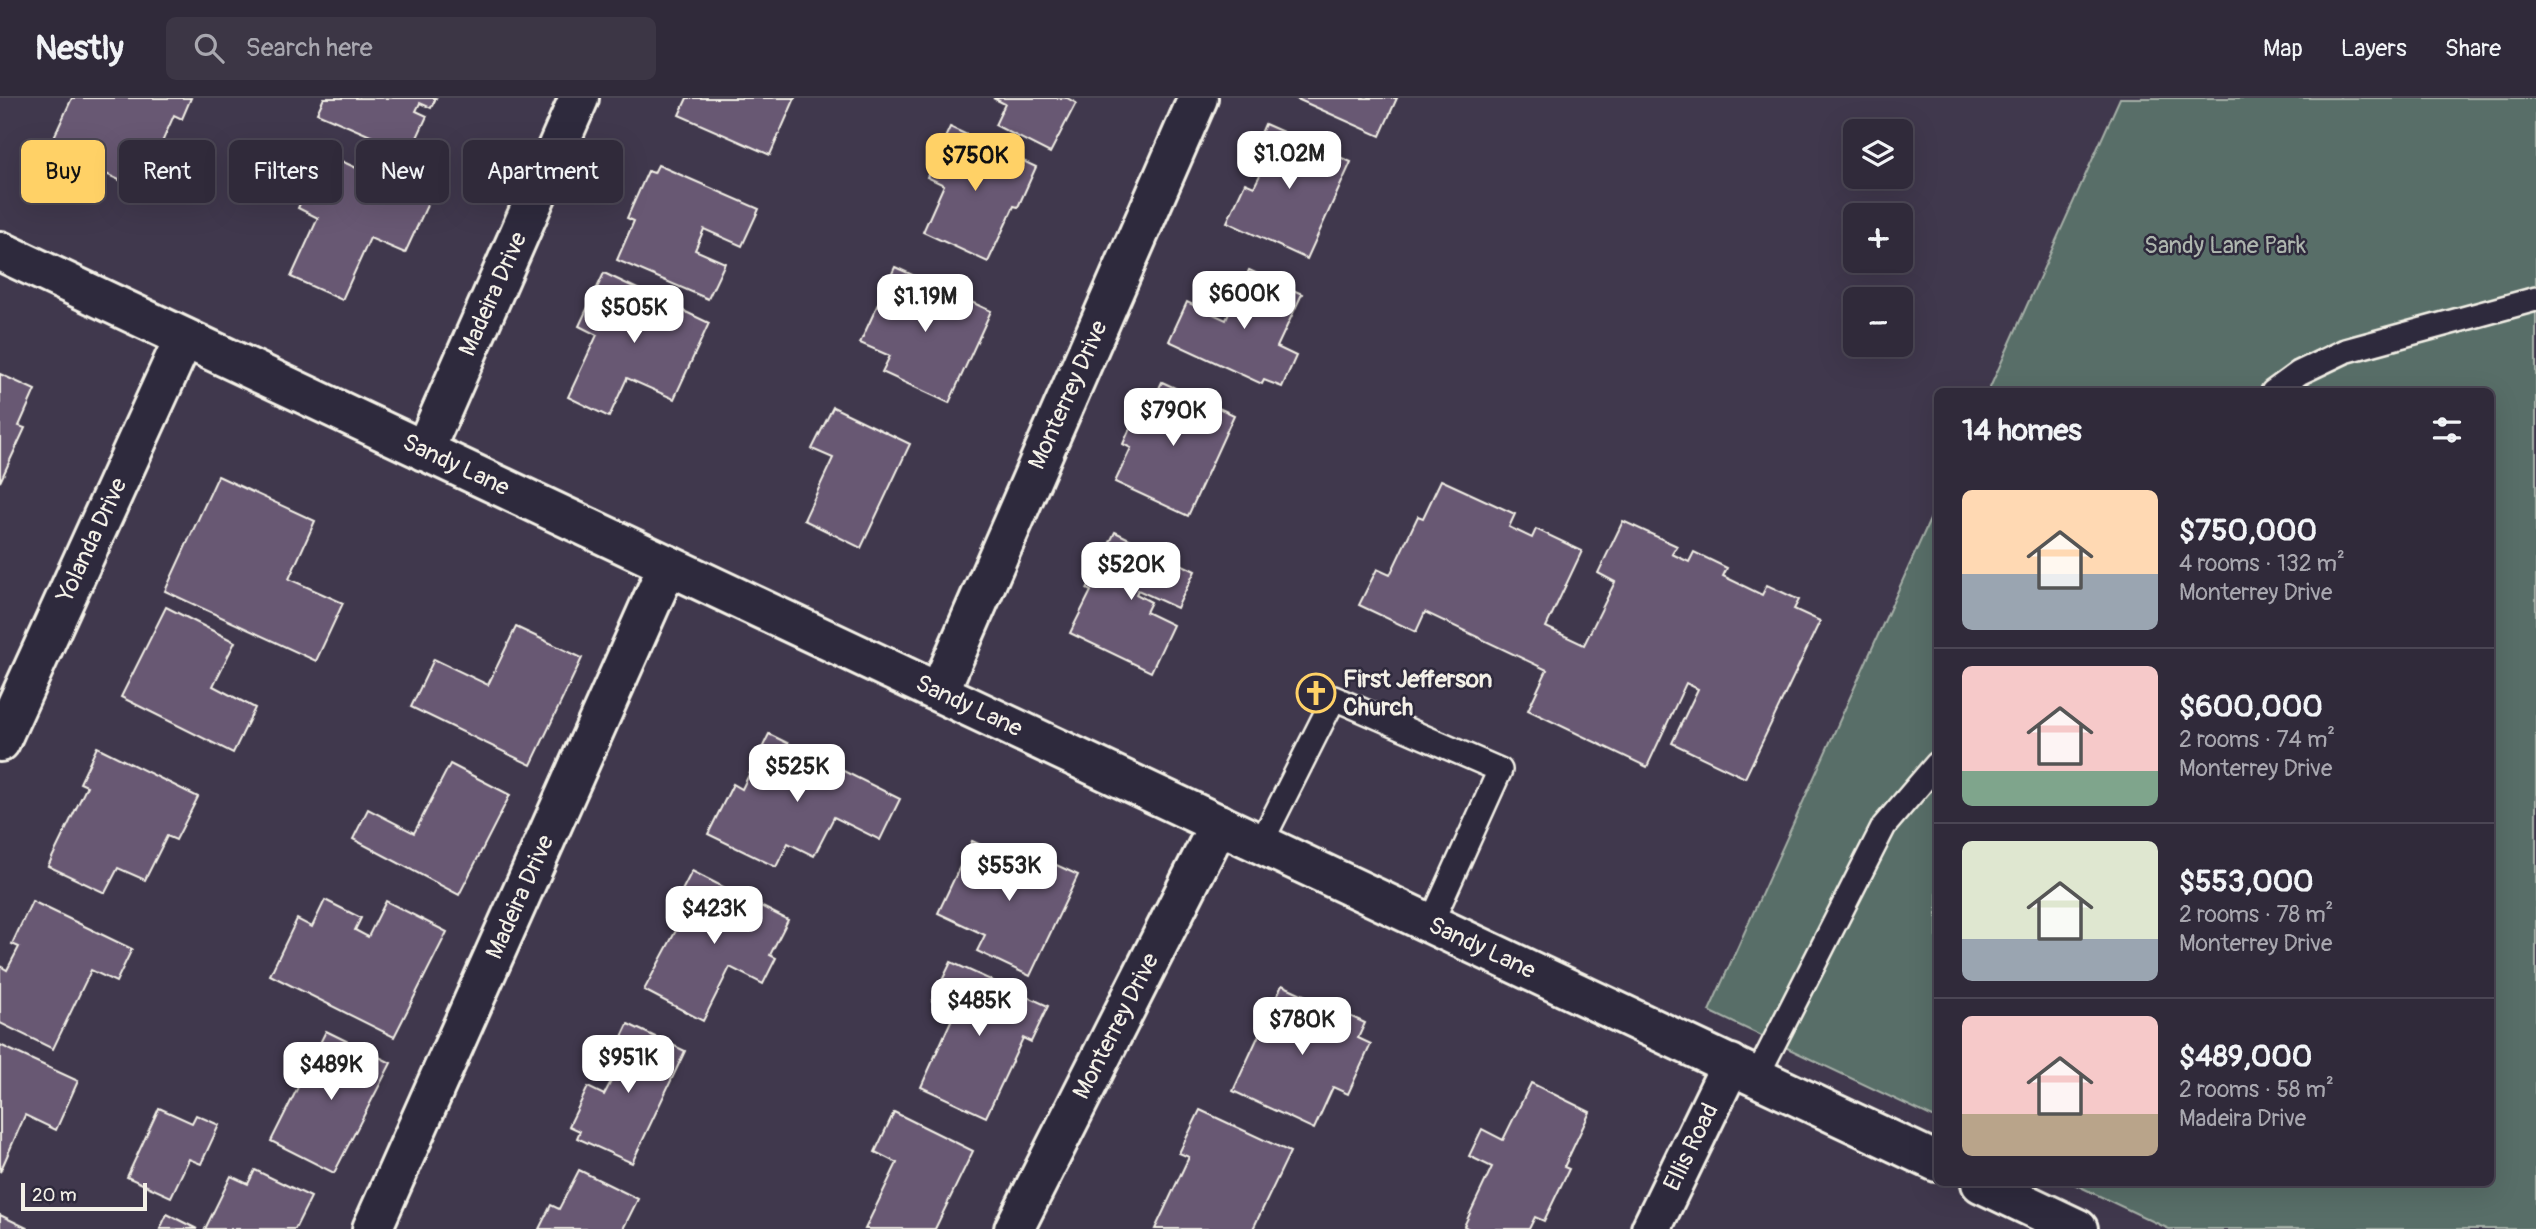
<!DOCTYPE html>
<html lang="en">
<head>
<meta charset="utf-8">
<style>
	:root { --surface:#302a3a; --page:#3c3645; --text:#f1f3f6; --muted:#a8a7af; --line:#4b4654; --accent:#ffd166 }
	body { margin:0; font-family:Pangolin,sans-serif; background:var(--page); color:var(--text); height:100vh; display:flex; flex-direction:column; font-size:26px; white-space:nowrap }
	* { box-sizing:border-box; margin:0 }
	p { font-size:23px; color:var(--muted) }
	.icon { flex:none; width:38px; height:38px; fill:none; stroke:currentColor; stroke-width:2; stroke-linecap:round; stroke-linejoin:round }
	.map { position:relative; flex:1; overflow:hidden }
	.panel { position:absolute; left:1934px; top:290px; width:560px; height:798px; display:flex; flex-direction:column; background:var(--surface); border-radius:10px; box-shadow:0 7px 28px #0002,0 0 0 2px var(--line) }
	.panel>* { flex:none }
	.top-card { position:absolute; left:21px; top:42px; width:665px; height:63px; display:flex; gap:14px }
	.buttons { position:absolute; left:1843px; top:21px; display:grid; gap:14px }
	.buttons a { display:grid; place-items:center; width:70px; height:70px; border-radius:10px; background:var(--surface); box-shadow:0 7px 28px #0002,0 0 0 2px var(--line); font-size:35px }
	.scale { position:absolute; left:21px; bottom:18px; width:126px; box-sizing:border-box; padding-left:7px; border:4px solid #f4f1e8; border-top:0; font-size:19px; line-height:24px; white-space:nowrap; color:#f4f1e8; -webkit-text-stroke:5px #2f2a3d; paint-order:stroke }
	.price { position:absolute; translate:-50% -60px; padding:0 16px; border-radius:14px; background:#fff; color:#222; font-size:23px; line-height:46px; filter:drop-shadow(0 2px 4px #0008) }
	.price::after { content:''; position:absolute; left:50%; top:42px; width:21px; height:16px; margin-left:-10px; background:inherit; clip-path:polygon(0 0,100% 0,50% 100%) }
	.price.active { background:var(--accent); color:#111 }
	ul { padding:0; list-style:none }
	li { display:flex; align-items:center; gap:21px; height:175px; padding:0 28px }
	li+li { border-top:2px solid var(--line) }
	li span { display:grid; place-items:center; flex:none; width:196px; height:140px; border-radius:10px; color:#555 }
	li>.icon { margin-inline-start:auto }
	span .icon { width:84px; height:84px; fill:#fffc; stroke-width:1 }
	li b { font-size:30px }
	h2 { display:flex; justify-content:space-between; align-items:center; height:84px; padding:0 28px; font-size:30px }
	.pill { padding:0 24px; border-radius:10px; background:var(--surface); box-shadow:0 7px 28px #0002,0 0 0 2px var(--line); font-size:24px; line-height:63px }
	.pill.active { background:var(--accent); color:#111 }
	header { display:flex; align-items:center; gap:42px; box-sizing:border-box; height:98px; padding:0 35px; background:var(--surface); border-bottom:2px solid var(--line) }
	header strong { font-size:33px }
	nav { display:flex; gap:38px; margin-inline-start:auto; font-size:24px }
	.search { width:490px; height:63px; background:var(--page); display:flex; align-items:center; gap:18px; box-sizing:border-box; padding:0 24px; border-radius:10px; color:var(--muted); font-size:26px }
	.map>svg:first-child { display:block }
	.green { fill:#596e68; stroke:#a6b0a8; stroke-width:2 }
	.building { fill:#685873; stroke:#f4f1e8; stroke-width:2 }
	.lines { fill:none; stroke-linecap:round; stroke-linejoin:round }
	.service-casing { stroke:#f4f1e8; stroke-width:28 }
	.minor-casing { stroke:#f4f1e8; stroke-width:44 }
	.tertiary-casing { stroke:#f4f1e8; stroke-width:44 }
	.service { stroke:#2f2a3d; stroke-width:23 }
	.minor { stroke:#2f2a3d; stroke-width:38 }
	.tertiary { stroke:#2f2a3d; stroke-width:38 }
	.labels { text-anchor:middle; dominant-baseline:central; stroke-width:5; stroke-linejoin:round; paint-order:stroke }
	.park-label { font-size:24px; fill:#aeb6ae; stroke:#2f2a3d }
	.street-label { font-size:24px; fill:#f4f1e8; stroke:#2f2a3d }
	.poi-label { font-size:24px; font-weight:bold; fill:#f4f1e8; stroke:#2f2a3d; text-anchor:start }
</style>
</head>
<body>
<header>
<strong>Nestly</strong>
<div class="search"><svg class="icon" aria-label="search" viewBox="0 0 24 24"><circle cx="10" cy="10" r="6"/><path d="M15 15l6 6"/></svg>Search here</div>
<nav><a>Map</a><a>Layers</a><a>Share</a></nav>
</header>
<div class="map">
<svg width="2536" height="1131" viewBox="0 0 2536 1131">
	<rect width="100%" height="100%" fill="#40384d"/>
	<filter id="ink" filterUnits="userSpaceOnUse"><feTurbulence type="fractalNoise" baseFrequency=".0143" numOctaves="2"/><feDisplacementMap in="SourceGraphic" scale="14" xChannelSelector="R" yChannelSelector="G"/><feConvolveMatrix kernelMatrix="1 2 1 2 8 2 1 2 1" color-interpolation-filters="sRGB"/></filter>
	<g filter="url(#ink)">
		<!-- green -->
		<g class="green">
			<path d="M2120 0H2536V1131H2169L2072 1085H2490V294H1988Z"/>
			<path d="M1937 406V1021L1709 913Z"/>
		</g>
		<!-- building -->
		<g class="building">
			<path d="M72 0H191L182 21 174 17 141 92 49 50Z"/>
			<path d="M324 0H436L431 10 420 5 416 13 427 18 410 55 317 15Z"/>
			<path d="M687 0H795L770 57 679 17Z"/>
			<path d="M993 0H1067L1076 5 1050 55 995 27 1005 6Z"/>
			<path d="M1295 0H1397L1380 38Z"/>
			<path d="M1265 26 1351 64 1307 161 1227 124 1245 85 1254 89 1262 73 1247 67Z"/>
			<path d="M950 29 1036 69 1018 109 1014 108 988 164 923 134 944 87 927 79Z"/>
			<path d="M339 62 429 103 405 155 370 140 342 202 291 179 318 120 298 110 317 69 332 75Z"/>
			<path d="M658 67 759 111 742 148 704 131 695 152 725 165 708 201 617 162 634 123 627 120 648 73 654 75Z"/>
			<path d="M895 169 991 213 949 305 882 274 890 258 860 245Z"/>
			<path d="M1249 172 1302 196 1277 249 1296 258 1282 289 1264 282 1262 286 1169 243 1187 204 1226 222Z"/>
			<path d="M604 175 709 225 674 301 627 280 609 319 568 299 597 237 579 228Z"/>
			<path d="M0 276 35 292 19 328 25 330 0 384Z"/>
			<path d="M1162 284 1234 317 1188 418 1115 384 1131 350 1123 346 1143 301 1152 305Z"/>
			<path d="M833 309 910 346 861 450 804 422 833 360 812 351Z"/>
			<path d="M218 378 315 423 289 481 343 505 316 563 165 493Z"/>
			<path d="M1441 382 1515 416 1509 429 1532 440 1536 431 1582 453 1546 529 1584 547 1615 484 1598 475 1623 423 1677 448 1672 456 1689 464 1694 454 1727 470 1723 478 1762 497 1767 487 1799 502 1794 511 1820 523 1745 680 1672 645 1698 591 1686 585 1647 669 1528 612 1547 572 1425 514 1416 534 1359 507 1377 471 1390 477 1418 418 1423 420Z"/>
			<path d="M1115 434 1195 473 1177 510 1138 492 1136 496 1151 504 1146 514 1173 527 1151 574 1070 535 1091 493 1087 491Z"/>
			<path d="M166 509 235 544 213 588 255 610 233 655 121 599Z"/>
			<path d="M516 529 582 560 531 667 411 609 434 561 488 587Z"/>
			<path d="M769 636 900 701 880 742 834 719 814 758 788 745 776 769 708 736 733 686 742 691Z"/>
			<path d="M97 649 198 699 176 742 167 738 145 782 118 770 105 795 48 768 87 688 80 685Z"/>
			<path d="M450 666 510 697 459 797 353 741 368 711 414 735Z"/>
			<path d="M972 743 1016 763 1022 751 1078 777 1030 878 977 853 985 837 938 815Z"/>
			<path d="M692 773 788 822 770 857 776 860 763 886 730 869 703 923 644 892 686 814 674 808Z"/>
			<path d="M325 802 361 820 355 832 368 839 386 803 447 834 394 939 270 877 297 821 312 829Z"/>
			<path d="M32 803 132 851 116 884 91 872 53 951 0 925V868L7 872 19 849 12 846Z"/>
			<path d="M951 864 1048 908 1031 944 1023 940 986 1019 921 989 955 914 932 903Z"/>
			<path d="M1282 887 1365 925 1358 940 1371 946 1348 996 1333 989 1314 1031 1233 993Z"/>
			<path d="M628 926 685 953 632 1065 577 1040 580 1033 569 1028 588 989 604 997 618 970 609 966Z"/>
			<path d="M326 933 391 965 334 1075 271 1043Z"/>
			<path d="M0 947 78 983 56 1032 25 1017 0 1074Z"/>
			<path d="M1531 985 1590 1014 1564 1069 1569 1071 1544 1123 1535 1119 1529 1131H1469L1464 1128 1492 1069 1469 1058 1482 1031 1503 1042Z"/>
			<path d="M159 1010 192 1025 196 1017 219 1027 201 1066 189 1061 171 1099 127 1079Z"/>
			<path d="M1200 1012 1290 1054 1253 1131H1155L1189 1059 1179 1055Z"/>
			<path d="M894 1014 973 1053 935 1131H865L897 1065 875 1054Z"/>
			<path d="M255 1072 311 1099 295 1131H205L231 1078 248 1086Z"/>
			<path d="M579 1072 638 1101 623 1131H539L551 1107 559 1111Z"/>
			<path d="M167 1116 197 1131H160Z"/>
			<path d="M0 1117 27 1130 26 1131H0Z"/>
		</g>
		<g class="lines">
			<defs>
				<g id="service">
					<path d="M2273 294 2299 275 2345 253 2536 201"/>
					<path d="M1261 745 1334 600 1500 672 1431 825"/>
					<path d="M1757 978 1884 728 1937 666"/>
				</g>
				<g id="minor">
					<path d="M424 353 579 0"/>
					<path d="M939 594 1198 0"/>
					<path d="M0 644 184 240"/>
					<path d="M372 1131 668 467"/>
					<path d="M1014 1131 1219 726"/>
					<path d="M1651 1131 1731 966"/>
				</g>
				<g id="tertiary">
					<path d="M0 153 1937 1064"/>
					<path d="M1981 1085 2078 1131"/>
				</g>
			</defs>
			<!-- service casing -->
			<use href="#service" class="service-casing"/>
			<!-- minor casing -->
			<use href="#minor" class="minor-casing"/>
			<!-- tertiary casing -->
			<use href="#tertiary" class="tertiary-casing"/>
			<!-- service -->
			<use href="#service" class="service"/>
			<!-- minor -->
			<use href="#minor" class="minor"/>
			<!-- tertiary -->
			<use href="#tertiary" class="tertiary"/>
		</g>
	</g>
	<!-- icons -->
	<defs>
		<symbol id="church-ring" viewBox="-11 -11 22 22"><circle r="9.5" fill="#2f2a3d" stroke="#ffd166" stroke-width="1.5"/><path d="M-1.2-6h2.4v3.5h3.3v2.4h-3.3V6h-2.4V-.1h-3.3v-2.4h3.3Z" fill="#ffd166"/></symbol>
	</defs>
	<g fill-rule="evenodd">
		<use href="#church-ring" x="1294" y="573" width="44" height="44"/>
	</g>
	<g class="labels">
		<!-- park labels -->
		<g class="park-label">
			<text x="2225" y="147">Sandy Lane Park</text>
		</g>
		<!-- street labels -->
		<g class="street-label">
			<text transform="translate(493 196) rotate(-66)">Madeira Drive</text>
			<text transform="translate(1068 297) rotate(-66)">Monterrey Drive</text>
			<text transform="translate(456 367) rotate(25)">Sandy Lane</text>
			<text transform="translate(92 442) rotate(-65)">Yolanda Drive</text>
			<text transform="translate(969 608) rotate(25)">Sandy Lane</text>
			<text transform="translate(520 799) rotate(-66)">Madeira Drive</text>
			<text transform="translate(1482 850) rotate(25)">Sandy Lane</text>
			<text transform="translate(1116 928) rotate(-63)">Monterrey Drive</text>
			<text transform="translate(1691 1049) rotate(-64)">Ellis Road</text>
		</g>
		<!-- poi labels -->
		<g class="poi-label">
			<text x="1343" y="581">First Jefferson<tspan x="1343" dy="28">Church</tspan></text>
		</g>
	</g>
</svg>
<div class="buttons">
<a><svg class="icon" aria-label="layers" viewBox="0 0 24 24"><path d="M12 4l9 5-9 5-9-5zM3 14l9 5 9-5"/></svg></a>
<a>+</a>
<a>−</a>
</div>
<div class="scale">20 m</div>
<b class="price" style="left:1289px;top:93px">$1.02M</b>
<b class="price active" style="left:975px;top:95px">$750K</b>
<b class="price" style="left:1244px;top:233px">$600K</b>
<b class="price" style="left:925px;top:236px">$1.19M</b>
<b class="price" style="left:634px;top:247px">$505K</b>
<b class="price" style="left:1173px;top:350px">$790K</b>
<b class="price" style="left:1131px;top:504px">$520K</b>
<b class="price" style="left:797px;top:706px">$525K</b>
<b class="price" style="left:1009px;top:805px">$553K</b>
<b class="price" style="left:714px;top:848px">$423K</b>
<b class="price" style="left:979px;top:940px">$485K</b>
<b class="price" style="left:1302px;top:959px">$780K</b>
<b class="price" style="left:628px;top:997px">$951K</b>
<b class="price" style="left:331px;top:1004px">$489K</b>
<div class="top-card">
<a class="pill active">Buy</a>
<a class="pill">Rent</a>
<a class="pill">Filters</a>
<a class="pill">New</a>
<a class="pill">Apartment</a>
</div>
<section class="panel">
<h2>14 homes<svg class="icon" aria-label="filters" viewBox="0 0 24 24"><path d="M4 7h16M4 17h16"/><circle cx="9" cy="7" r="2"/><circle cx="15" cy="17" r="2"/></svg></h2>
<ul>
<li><span style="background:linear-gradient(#ffd9b3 60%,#9aa5b1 0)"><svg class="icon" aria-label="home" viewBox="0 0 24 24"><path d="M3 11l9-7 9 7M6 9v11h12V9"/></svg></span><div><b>$750,000</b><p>4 rooms · 132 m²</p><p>Monterrey Drive</p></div></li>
<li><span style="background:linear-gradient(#f6c9c9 75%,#7fa58c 0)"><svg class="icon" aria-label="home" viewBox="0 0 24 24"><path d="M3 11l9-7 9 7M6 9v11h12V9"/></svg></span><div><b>$600,000</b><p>2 rooms · 74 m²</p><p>Monterrey Drive</p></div></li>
<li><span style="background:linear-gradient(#dfe7d0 70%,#9aa5b1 0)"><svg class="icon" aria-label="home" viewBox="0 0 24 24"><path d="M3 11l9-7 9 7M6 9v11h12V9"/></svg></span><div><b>$553,000</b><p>2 rooms · 78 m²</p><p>Monterrey Drive</p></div></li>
<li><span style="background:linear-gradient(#f6c9c9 70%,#b9a48a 0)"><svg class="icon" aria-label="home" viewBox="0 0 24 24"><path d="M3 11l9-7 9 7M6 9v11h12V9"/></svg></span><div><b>$489,000</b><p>2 rooms · 58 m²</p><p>Madeira Drive</p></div></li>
</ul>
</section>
</div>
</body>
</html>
